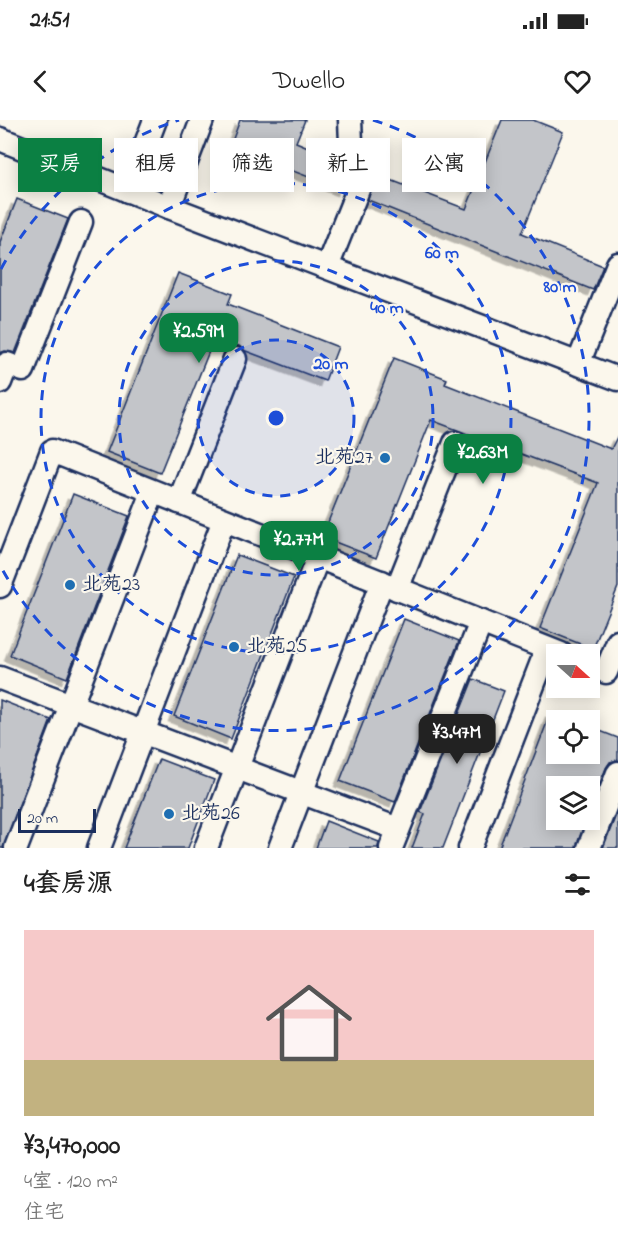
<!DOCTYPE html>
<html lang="zh">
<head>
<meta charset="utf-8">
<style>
	:root { --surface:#fff; --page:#f6f6f6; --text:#222; --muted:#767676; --accent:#0b8043 }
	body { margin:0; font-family:"Indie Flower","LXGW WenKai TC",sans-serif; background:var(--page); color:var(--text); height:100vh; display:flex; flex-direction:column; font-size:22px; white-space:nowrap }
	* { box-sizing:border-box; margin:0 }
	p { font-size:20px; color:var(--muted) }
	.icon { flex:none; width:33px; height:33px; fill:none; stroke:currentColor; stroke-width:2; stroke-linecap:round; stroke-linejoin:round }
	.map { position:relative; height:728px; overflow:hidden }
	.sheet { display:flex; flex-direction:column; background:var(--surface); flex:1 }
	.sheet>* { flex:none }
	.top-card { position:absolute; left:18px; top:18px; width:582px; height:54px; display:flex; gap:12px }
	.needle { width:39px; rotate:111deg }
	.fabs { position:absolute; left:546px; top:524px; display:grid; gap:12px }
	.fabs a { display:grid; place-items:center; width:54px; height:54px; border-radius:0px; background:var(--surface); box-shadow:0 3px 15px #0003; font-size:30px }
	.scale { position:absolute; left:18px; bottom:15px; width:78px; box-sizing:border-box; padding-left:6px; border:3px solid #1b2f5e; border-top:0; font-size:16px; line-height:21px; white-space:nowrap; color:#1b2f5e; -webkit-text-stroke:4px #fbf7ec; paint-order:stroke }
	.price { position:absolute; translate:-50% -51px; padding:0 14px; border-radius:12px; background:var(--accent); color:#fff; font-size:20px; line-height:39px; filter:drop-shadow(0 2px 3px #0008) }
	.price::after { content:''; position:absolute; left:50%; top:36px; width:18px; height:14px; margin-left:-9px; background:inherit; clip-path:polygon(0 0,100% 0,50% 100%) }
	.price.current { background:#222; color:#fff }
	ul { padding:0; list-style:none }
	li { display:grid; align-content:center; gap:12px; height:318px; padding:0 24px }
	li span { display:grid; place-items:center; height:186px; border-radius:0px; color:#555 }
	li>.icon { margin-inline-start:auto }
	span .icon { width:108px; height:108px; fill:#fffc; stroke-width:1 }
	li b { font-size:26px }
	h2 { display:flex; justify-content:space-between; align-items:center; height:72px; padding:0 24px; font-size:26px }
	.tag { padding:0 21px; border-radius:0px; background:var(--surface); box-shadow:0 3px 15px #0003; font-size:21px; line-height:54px }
	.tag.current { background:var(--accent); color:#fff }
	.status { display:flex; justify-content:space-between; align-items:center; height:42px; padding:0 30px; background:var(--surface); direction:ltr }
	.status svg { height:16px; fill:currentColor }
	header { display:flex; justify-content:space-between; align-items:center; height:78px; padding:0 24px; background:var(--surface); font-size:27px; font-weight:600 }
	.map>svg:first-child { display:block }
	.building { fill:#c3c5c9; stroke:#1b2f5e; stroke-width:1.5; filter:url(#shadow) }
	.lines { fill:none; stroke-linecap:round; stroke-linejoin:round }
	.minor-casing { stroke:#1b2f5e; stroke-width:27 }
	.minor { stroke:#fbf7ec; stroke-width:22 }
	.ring { fill:none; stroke:#1d4ed8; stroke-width:3; stroke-dasharray:10 8 }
	.poi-dot { fill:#1f6fb2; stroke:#fbf7ec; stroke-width:2 }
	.labels { text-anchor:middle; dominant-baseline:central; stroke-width:4.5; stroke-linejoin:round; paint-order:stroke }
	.poi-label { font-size:20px; fill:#1b2f5e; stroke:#fbf7ec; text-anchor:start }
	.centre { fill:#1d4ed8; stroke:#fbf7ec; stroke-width:3 }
	.ring-label { font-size:18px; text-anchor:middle; font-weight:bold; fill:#1d4ed8; stroke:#fbf7ec; stroke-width:4.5; stroke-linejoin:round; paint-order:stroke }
</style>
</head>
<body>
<div class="status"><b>21:51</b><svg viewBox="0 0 49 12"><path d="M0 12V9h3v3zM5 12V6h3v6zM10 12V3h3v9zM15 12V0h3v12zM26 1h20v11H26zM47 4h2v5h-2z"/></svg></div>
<header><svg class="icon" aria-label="back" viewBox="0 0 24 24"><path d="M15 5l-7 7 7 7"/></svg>Dwello<svg class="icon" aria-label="heart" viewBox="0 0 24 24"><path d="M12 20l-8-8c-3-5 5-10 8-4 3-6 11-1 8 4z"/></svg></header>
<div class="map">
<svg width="618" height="728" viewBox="0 0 618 728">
	<defs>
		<filter id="shadow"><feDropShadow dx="-5.5" dy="5.5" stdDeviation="0" flood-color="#0004"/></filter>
	</defs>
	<rect width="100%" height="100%" fill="#fbf7ec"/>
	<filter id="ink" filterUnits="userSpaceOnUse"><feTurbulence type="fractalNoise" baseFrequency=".0167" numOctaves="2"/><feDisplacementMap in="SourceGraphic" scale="12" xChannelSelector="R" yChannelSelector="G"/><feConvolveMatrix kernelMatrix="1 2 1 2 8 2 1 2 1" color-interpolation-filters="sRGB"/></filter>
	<g filter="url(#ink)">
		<!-- building -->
		<g class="building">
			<path d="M240 0H305L296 22 347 43 349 46 343 70 230 27Z"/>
			<path d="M502 0H533L563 12 522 113 603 146 593 170 368 80 375 54 466 89Z"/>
			<path d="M17 79 68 99 15 233 5 231 0 233V122Z"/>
			<path d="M178 153 232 174 228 184 338 227 325 261 246 231 239 226 214 219 160 353 107 332Z"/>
			<path d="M394 238 447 259 445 264 611 329 618 315V467L593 529 540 508 598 363 431 300 376 438 322 417Z"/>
			<path d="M73 374 129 396 67 558 10 535Z"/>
			<path d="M237 435 294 457 231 619 174 596Z"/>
			<path d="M404 499 459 521 395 682 340 661Z"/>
			<path d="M473 559 504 571 443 728H412L425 694 420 692Z"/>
			<path d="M0 580 51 600 3 728H0Z"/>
			<path d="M551 592 572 600H556V633H590V607L618 618V640L610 642 606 648 590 689V666H556V699H586L576 728H499Z"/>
			<path d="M159 639 214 660 188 728H124Z"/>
			<path d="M618 690V728H603Z"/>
			<path d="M326 701 379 722 378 728H316Z"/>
		</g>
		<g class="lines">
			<defs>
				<g id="minor">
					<path d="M0 19 169 87 618 259"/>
					<path d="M128 71 155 0"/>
					<path d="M169 87 202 0"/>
					<path d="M327 147 359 67 363 44 351 23 350 0"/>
					<path d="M578 244 618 144"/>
					<path d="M0 262 7 244 23 250 81 102"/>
					<path d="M179 382 235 239"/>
					<path d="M0 466 52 331 561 534"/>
					<path d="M397 469 455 323"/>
					<path d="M606 552 618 522"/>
					<path d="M0 558 398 709"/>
					<path d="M16 728 153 372"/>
					<path d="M99 728 224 400"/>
					<path d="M206 728 318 437"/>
					<path d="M280 728 382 462"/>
					<path d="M391 728 481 502"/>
					<path d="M470 728 547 529"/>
					<path d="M589 728 618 653"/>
				</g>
			</defs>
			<!-- minor casing -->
			<use href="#minor" class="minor-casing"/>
			<!-- minor -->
			<use href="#minor" class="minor"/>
		</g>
	</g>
	<!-- distance rings -->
	<circle cx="276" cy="298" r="78" fill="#1d4ed8" fill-opacity=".12"/>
	<g class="ring">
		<circle cx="276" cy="298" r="78"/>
		<circle cx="276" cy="298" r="157"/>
		<circle cx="276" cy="298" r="235"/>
		<path d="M1 149A313 313 0 0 1 179 0M373 0A313 313 0 1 1 1 447"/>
	</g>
	<!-- markers -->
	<g class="poi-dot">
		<circle cx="385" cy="338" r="6"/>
		<circle cx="70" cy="465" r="6"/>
		<circle cx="234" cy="527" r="6"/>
		<circle cx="169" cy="694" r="6"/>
	</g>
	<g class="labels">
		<!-- poi labels -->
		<g class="poi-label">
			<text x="373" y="338" text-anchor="end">北苑27</text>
			<text x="82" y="465">北苑23</text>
			<text x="246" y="527">北苑25</text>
			<text x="181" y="694">北苑26</text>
		</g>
	</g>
	<circle cx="276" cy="298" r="9" class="centre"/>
	<g class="ring-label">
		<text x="442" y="138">60 m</text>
		<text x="560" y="172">80 m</text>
		<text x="387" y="193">40 m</text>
		<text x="331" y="249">20 m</text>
	</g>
</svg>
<div class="fabs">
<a><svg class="needle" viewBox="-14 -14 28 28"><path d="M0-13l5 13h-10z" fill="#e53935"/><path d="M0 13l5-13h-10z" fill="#767676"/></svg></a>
<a><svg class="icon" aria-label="locate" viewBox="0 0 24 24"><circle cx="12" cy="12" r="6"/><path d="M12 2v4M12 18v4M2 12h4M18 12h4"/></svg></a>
<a><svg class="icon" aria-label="layers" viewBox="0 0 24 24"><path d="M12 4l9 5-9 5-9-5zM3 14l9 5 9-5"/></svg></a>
</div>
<div class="scale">20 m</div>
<b class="price" style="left:199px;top:244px">¥2.59M</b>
<b class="price" style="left:483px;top:365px">¥2.63M</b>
<b class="price" style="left:299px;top:452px">¥2.77M</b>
<b class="price current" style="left:457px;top:645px">¥3.47M</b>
<div class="top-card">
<a class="tag current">买房</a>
<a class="tag">租房</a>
<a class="tag">筛选</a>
<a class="tag">新上</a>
<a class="tag">公寓</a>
</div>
</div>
<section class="sheet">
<h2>4套房源<svg class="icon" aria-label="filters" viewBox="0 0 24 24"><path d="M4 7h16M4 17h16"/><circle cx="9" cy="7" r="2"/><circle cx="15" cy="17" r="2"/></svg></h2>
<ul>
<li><span style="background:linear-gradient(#f6c9c9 70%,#c2b280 0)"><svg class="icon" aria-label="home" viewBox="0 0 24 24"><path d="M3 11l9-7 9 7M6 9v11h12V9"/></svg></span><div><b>¥3,470,000</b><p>4室 · 120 m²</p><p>住宅</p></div></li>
</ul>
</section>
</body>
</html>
